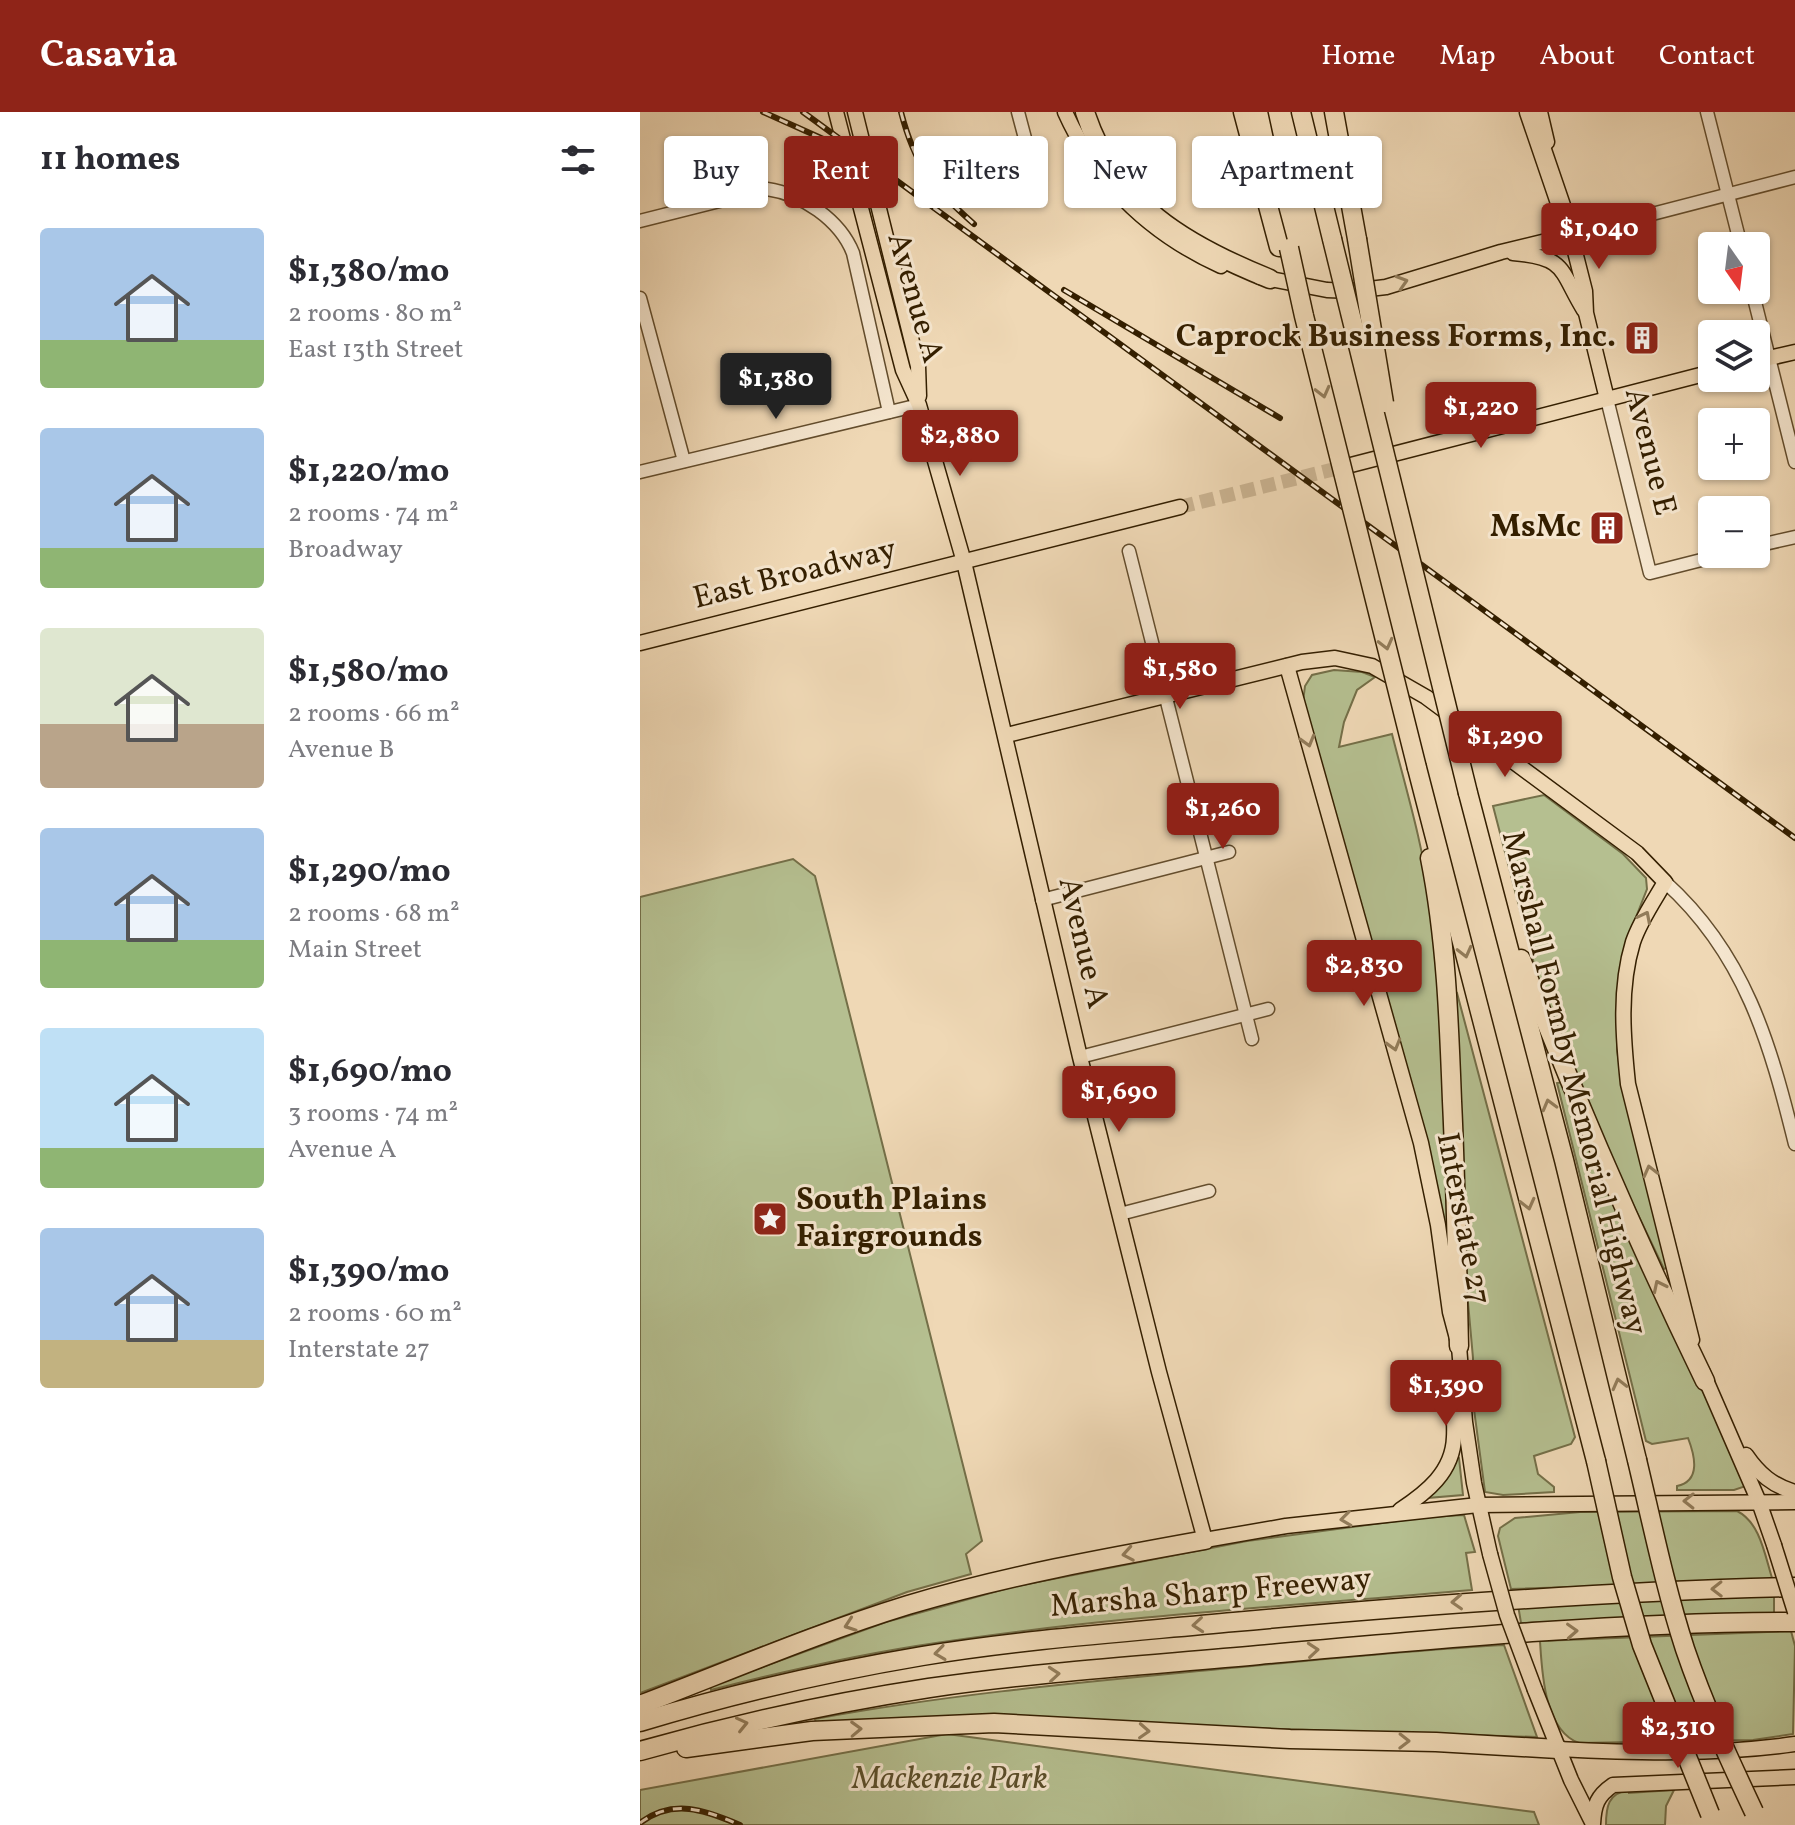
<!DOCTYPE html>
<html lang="en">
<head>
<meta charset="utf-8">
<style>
	:root { --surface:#fff; --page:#f2f2f3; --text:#2b2b33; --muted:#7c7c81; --accent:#8f2418 }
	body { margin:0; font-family:Vollkorn,serif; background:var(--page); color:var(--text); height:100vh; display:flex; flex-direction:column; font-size:30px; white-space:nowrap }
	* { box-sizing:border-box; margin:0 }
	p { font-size:26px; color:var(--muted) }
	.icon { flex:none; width:44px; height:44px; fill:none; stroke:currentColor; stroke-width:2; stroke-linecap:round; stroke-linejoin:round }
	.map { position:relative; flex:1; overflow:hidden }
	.side { display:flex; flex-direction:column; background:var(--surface); width:640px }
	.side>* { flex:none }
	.hud { position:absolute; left:24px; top:24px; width:760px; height:72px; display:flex; gap:16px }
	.needle { width:52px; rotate:166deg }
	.buttons { position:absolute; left:1058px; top:120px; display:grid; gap:16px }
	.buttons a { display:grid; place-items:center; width:72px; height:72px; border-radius:8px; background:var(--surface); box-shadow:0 2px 6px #0004; font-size:40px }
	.price { position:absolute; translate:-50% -68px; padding:0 18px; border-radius:8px; background:var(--accent); color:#fff; font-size:26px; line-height:52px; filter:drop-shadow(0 2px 4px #0008) }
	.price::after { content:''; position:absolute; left:50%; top:48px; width:24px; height:18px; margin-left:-12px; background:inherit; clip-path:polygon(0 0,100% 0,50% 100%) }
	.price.current { background:#222; color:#fff }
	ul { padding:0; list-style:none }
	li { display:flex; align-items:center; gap:24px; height:200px; padding:0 40px }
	li span { display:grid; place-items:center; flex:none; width:224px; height:160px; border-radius:8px; color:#555 }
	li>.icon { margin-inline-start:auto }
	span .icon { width:96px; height:96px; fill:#fffc; stroke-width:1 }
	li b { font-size:34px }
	h2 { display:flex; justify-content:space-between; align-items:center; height:96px; padding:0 40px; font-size:34px }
	.chip { padding:0 28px; border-radius:8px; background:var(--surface); box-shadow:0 2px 6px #0004; font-size:28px; line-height:72px }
	.chip.current { background:var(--accent); color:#fff }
	header { display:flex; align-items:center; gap:48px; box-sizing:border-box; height:112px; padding:0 40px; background:var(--accent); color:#fff }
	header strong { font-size:38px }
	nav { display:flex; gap:44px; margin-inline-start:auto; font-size:28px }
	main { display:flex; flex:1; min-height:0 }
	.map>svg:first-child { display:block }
	.green { fill:#b5bf90; stroke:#746f48; stroke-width:2 }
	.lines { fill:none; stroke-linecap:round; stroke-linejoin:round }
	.major-tunnel { stroke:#cab391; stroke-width:14; stroke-dasharray:14 7; stroke-linecap:butt }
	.minor-casing { stroke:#634d2d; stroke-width:15 }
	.major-casing { stroke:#341f00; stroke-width:17 }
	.highway-casing { stroke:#341f00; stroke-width:21 }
	.minor { stroke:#f5e6cf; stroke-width:12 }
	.major { stroke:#efd8b5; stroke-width:14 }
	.highway { stroke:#efd8b5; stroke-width:18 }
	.rail-casing { stroke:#341f00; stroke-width:6 }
	.rail { stroke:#f5e6cf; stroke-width:3; stroke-dasharray:9; stroke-linecap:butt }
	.major-bridge-casing { stroke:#341f00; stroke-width:17; stroke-linecap:butt }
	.highway-bridge-casing { stroke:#341f00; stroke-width:21; stroke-linecap:butt }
	.major-bridge { stroke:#efd8b5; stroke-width:14 }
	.highway-bridge { stroke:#efd8b5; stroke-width:18 }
	.oneway { stroke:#927c5a }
	.labels { text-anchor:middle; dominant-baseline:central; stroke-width:6; stroke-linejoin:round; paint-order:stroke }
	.street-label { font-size:32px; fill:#341f00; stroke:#f5e6cf }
	.poi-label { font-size:32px; font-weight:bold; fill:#341f00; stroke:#f5e6cf; text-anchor:end }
	.park-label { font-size:32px; font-style:italic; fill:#5b4f2b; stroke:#f5e6cf }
</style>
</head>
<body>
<header>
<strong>Casavia</strong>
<nav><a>Home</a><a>Map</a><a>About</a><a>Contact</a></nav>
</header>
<main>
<section class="side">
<h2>11 homes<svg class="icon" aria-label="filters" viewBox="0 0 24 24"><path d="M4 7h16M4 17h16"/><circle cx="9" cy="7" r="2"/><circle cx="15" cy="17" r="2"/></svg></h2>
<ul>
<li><span style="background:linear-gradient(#a9c7e8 70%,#8fb573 0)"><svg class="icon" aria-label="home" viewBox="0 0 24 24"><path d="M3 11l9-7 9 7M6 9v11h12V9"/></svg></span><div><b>$1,380/mo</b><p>2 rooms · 80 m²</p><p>East 13th Street</p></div></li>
<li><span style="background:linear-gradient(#a9c7e8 75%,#8fb573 0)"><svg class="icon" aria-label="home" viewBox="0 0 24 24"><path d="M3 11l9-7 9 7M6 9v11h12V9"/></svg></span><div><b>$1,220/mo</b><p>2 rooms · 74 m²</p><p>Broadway</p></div></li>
<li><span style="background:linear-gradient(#dfe7d0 60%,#b9a48a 0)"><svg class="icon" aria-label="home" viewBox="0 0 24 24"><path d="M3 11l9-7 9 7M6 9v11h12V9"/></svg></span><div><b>$1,580/mo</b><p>2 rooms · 66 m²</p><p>Avenue B</p></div></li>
<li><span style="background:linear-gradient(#a9c7e8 70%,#8fb573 0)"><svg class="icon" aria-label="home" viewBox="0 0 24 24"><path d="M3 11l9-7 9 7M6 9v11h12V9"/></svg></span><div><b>$1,290/mo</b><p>2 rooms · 68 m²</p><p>Main Street</p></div></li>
<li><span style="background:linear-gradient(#bfe0f5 75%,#8fb573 0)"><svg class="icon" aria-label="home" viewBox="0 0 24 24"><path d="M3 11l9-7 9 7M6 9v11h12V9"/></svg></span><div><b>$1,690/mo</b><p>3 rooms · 74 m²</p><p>Avenue A</p></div></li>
<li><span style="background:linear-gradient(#a9c7e8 70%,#c2b280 0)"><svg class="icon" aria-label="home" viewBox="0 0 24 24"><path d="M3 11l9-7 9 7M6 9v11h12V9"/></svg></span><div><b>$1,390/mo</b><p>2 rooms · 60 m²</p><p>Interstate 27</p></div></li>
</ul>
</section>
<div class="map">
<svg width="1155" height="1713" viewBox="0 0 1155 1713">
	<rect width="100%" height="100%" fill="#efd8b5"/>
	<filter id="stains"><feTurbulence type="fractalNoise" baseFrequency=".0025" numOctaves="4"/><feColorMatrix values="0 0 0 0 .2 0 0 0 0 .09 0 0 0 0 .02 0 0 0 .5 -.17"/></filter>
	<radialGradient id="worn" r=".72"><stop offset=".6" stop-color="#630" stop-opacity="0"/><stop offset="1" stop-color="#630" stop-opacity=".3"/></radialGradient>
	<!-- green -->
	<g class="green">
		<path d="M694 558 722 560 735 565 717 578 704 610 699 635 752 622C766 677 783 733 790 789 805 896 805 1004 808 1112H804L783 1016 663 590 665 574 672 563Z"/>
		<path d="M904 683 983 742 1006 766 1007 777 989 823 977 880V938L982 970 1029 1154 1024 1157 951 1005 900 875 853 694Z"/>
		<path d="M153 747 175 764 342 1429 326 1442 331 1462 267 1480 0 1581V785Z"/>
		<path d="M817 881 935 1325 931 1332 894 1344 898 1362 914 1375V1380L863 1383 845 1380 833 1290V1246L826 1168 813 882Z"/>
		<path d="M924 970 1009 1169 1078 1310 1106 1374 1094 1378H1037V1374C1061 1369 1055 1344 1048 1326L1012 1332 1006 1329 917 971Z"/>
		<path d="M816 1345 819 1346 823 1383 787 1386Z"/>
		<path d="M1097 1399C1121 1411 1125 1445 1133 1469L871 1477 858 1424 860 1416 875 1406 940 1400Z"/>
		<path d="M824 1403 835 1440 826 1441 832 1478C653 1494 473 1504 296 1531 220 1542 145 1559 71 1578L70 1574 246 1510 372 1475 607 1429 787 1405Z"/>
		<path d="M1134 1483V1501L881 1511 878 1493Z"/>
		<path d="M1151 1519 1155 1534 1153 1622 1113 1628 939 1631C904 1618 902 1560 900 1529Z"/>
		<path d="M864 1533 897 1625 283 1606 176 1611 175 1607C299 1584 423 1572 549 1560 654 1550 759 1539 864 1533Z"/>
		<path d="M307 1622 894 1700 899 1713H0V1678Z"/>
		<path d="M989 1678V1681L1034 1678 1026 1694 1025 1713H966C966 1695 968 1681 989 1678Z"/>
	</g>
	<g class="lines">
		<!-- major-tunnel -->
		<path class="major-tunnel" d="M540 395 707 354"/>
		<defs>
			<g id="minor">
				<path d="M378 0 399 79"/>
				<path d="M1067 0 1101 134"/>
				<path d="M0 109 127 77C162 82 200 108 213 141L249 300"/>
				<path d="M931 123 1155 65"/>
				<path d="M1112 178 1155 350"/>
				<path d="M0 186 44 349"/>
				<path d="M967 287 1010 461 1085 442"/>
				<path d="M0 360 279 293"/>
				<path d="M1116 434 1155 425"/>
				<path d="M489 439 612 927"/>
				<path d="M1025 770C1105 842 1130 931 1155 1032"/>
				<path d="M402 788 589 740"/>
				<path d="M440 945 628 897"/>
				<path d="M480 1102 569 1079"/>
			</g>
			<g id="major">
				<path d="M196 0 263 258 279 293 324 450 440 945 519 1260 565 1428 646 1414 838 1393 1155 1390"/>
				<path d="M215 0 278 254 279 284"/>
				<path d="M425 0C457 71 511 122 581 154"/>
				<path d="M900 0 907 30"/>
				<path d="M929 116 945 179 946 201 967 287"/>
				<path d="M873 141C927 145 920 159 944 198"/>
				<path d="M620 165 687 178 712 179 746 175 861 140 931 123"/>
				<path d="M1116 249 1155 240"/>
				<path d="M707 354 1072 260"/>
				<path d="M0 531 540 395"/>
				<path d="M647 554 781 1031 798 1113 810 1200 819 1234 825 1310 834 1371 850 1442"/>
				<path d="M367 623 662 550 695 546 732 554 786 585 997 741 1025 770C1014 789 1000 809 993 830 979 876 983 925 988 972L1052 1228"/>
				<path d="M1062 1259 1119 1390 1134 1433"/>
				<path d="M1106 1343C1119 1362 1133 1374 1155 1380"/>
				<path d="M760 1398C786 1381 813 1360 814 1325 815 1310 812 1296 816 1281"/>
				<path d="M895 1578 931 1668 952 1710"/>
				<path d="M918 1637C997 1641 1077 1643 1155 1632"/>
				<path d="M953 1712C954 1693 957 1684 973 1673L1155 1665"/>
			</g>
			<g id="highway">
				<path d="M445 0C475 93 546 133 630 167"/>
				<path d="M603 0 639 135"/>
				<path d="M618 0 631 60"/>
				<path d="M661 0 692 127"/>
				<path d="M694 0 717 127"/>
				<path d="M889 0 931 123"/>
				<path d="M777 656 956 1349"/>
				<path d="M828 681 924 1048 997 1348"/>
				<path d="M790 746C806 826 809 908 812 989 816 1071 817 1152 819 1234"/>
				<path d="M881 847C937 991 998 1131 1065 1269"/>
				<path d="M0 1593C89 1559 177 1521 268 1493 365 1464 465 1446 565 1428"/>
				<path d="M0 1610C92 1582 187 1560 282 1544 385 1527 490 1520 594 1510 781 1493 967 1479 1155 1475"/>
				<path d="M46 1636 172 1619 354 1611 650 1627 796 1630 918 1637"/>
				<path d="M0 1639C95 1612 191 1591 289 1576 398 1560 509 1553 619 1543 797 1527 976 1510 1155 1510"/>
			</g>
		</defs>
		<!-- minor casing -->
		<use href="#minor" class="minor-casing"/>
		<!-- major casing -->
		<use href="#major" class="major-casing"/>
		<!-- highway casing -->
		<use href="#highway" class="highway-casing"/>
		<!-- minor -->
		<use href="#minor" class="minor"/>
		<!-- major -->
		<use href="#major" class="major"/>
		<!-- highway -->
		<use href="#highway" class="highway"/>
		<defs>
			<g id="rail">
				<path d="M123 0 190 30"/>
				<path d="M163 0 1155 726"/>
				<path d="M261 0C275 54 293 76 334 112"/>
				<path d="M424 178 640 306"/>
				<path d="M0 1711C33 1686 65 1698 100 1713"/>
			</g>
		</defs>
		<!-- rail casing -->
		<use href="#rail" class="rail-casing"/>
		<!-- rail -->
		<use href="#rail" class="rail"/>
		<defs>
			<g id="major-bridge">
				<path d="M1134 1433 1155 1500"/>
				<path d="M850 1442 867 1503 895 1578"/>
			</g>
			<g id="highway-bridge">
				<path d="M692 127 828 681"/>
				<path d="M717 127 744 291"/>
				<path d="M649 136 664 204 777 656"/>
				<path d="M997 1348C1012 1411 1025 1475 1045 1537 1064 1593 1089 1647 1114 1700"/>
				<path d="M956 1349 982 1465 1002 1533 1070 1702"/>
			</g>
		</defs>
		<!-- major-bridge casing -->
		<use href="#major-bridge" class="major-bridge-casing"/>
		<!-- highway-bridge casing -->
		<use href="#highway-bridge" class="highway-bridge-casing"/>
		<!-- major-bridge -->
		<use href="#major-bridge" class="major-bridge"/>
		<!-- highway-bridge -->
		<use href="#highway-bridge" class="highway-bridge"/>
	</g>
	<!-- one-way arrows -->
	<defs><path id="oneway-chevron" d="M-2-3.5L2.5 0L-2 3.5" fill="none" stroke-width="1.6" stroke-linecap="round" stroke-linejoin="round" transform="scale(2)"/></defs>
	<g class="oneway">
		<use href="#oneway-chevron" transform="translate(762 170) rotate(-17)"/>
		<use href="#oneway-chevron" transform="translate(683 280) rotate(76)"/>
		<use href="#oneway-chevron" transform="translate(746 532) rotate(76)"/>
		<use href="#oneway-chevron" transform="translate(668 629) rotate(74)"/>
		<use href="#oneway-chevron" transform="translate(1005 805) rotate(-63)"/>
		<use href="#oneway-chevron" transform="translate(825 840) rotate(76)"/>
		<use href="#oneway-chevron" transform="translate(754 933) rotate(74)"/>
		<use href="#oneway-chevron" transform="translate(909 993) rotate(-105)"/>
		<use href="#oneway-chevron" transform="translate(1010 1059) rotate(-104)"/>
		<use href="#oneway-chevron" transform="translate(888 1092) rotate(76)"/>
		<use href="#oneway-chevron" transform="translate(1019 1174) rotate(-116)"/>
		<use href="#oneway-chevron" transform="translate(979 1272) rotate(-104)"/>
		<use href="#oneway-chevron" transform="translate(1049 1389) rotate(-179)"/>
		<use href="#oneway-chevron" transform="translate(706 1407) rotate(173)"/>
		<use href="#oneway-chevron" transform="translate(488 1442) rotate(170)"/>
		<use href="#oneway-chevron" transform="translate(1077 1477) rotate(179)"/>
		<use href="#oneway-chevron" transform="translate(817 1490) rotate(177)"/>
		<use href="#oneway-chevron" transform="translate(210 1513) rotate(161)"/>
		<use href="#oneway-chevron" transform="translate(558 1513) rotate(175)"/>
		<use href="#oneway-chevron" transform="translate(932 1519) rotate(-3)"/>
		<use href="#oneway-chevron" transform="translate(673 1538) rotate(-5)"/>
		<use href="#oneway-chevron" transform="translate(300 1541) rotate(172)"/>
		<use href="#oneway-chevron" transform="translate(414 1562) rotate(-5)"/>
		<use href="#oneway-chevron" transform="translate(102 1612) rotate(-13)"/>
		<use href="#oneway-chevron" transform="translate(216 1617) rotate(-2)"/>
		<use href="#oneway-chevron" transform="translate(504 1619) rotate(3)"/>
		<use href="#oneway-chevron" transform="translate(764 1629) rotate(1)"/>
	</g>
	<!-- icons -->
	<defs>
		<symbol id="building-square" viewBox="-11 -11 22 22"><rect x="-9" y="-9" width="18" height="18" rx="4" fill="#8f2418" stroke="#f5e6cf"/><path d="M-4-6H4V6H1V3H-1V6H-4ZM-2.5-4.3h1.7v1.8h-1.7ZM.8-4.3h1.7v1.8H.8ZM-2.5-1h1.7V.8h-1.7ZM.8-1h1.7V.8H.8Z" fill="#fff"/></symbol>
		<symbol id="sight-square" viewBox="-11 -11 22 22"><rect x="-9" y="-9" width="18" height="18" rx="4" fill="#8f2418" stroke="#f5e6cf"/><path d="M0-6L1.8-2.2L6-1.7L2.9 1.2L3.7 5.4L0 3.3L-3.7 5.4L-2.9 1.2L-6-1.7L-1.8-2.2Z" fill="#fff"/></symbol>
	</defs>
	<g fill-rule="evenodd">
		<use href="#building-square" x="982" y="206" width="40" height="40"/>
		<use href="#building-square" x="947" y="396" width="40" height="40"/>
		<use href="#sight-square" x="110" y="1087" width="40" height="40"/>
	</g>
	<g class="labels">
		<!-- street labels -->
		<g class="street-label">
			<text transform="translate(274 186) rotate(74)">Avenue A</text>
			<text transform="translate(1009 340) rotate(76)">Avenue E</text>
			<text transform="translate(155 463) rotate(-14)">East Broadway</text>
			<text transform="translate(442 831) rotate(77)">Avenue A</text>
			<text transform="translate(933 971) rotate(76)">Marshall Formby Memorial Highway</text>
			<text transform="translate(822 1107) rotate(79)">Interstate 27</text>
			<text transform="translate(571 1482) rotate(-5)">Marsha Sharp Freeway</text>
		</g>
		<!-- poi labels -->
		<g class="poi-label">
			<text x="976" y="226">Caprock Business Forms, Inc.</text>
			<text x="941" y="416">MsMc</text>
			<text x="156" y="1089" text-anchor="start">South Plains<tspan x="156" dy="37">Fairgrounds</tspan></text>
		</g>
		<!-- park labels -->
		<g class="park-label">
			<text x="310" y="1668">Mackenzie Park</text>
		</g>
	</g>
	<rect width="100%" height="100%" filter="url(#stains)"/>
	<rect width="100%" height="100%" fill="url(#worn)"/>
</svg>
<div class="buttons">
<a><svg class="needle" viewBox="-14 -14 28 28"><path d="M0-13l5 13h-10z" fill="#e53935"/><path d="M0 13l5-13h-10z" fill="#7c7c81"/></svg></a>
<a><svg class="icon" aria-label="layers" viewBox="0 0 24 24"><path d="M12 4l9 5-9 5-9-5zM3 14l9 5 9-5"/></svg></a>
<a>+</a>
<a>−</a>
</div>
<b class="price" style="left:959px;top:159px">$1,040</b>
<b class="price current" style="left:136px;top:309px">$1,380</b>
<b class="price" style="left:841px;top:338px">$1,220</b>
<b class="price" style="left:320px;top:366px">$2,880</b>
<b class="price" style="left:540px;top:599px">$1,580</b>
<b class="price" style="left:865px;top:667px">$1,290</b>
<b class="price" style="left:583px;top:739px">$1,260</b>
<b class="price" style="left:724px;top:896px">$2,830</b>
<b class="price" style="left:479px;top:1022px">$1,690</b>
<b class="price" style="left:806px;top:1316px">$1,390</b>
<b class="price" style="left:1038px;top:1658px">$2,310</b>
<div class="hud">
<a class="chip">Buy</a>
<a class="chip current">Rent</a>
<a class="chip">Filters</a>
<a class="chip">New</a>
<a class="chip">Apartment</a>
</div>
</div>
</main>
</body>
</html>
